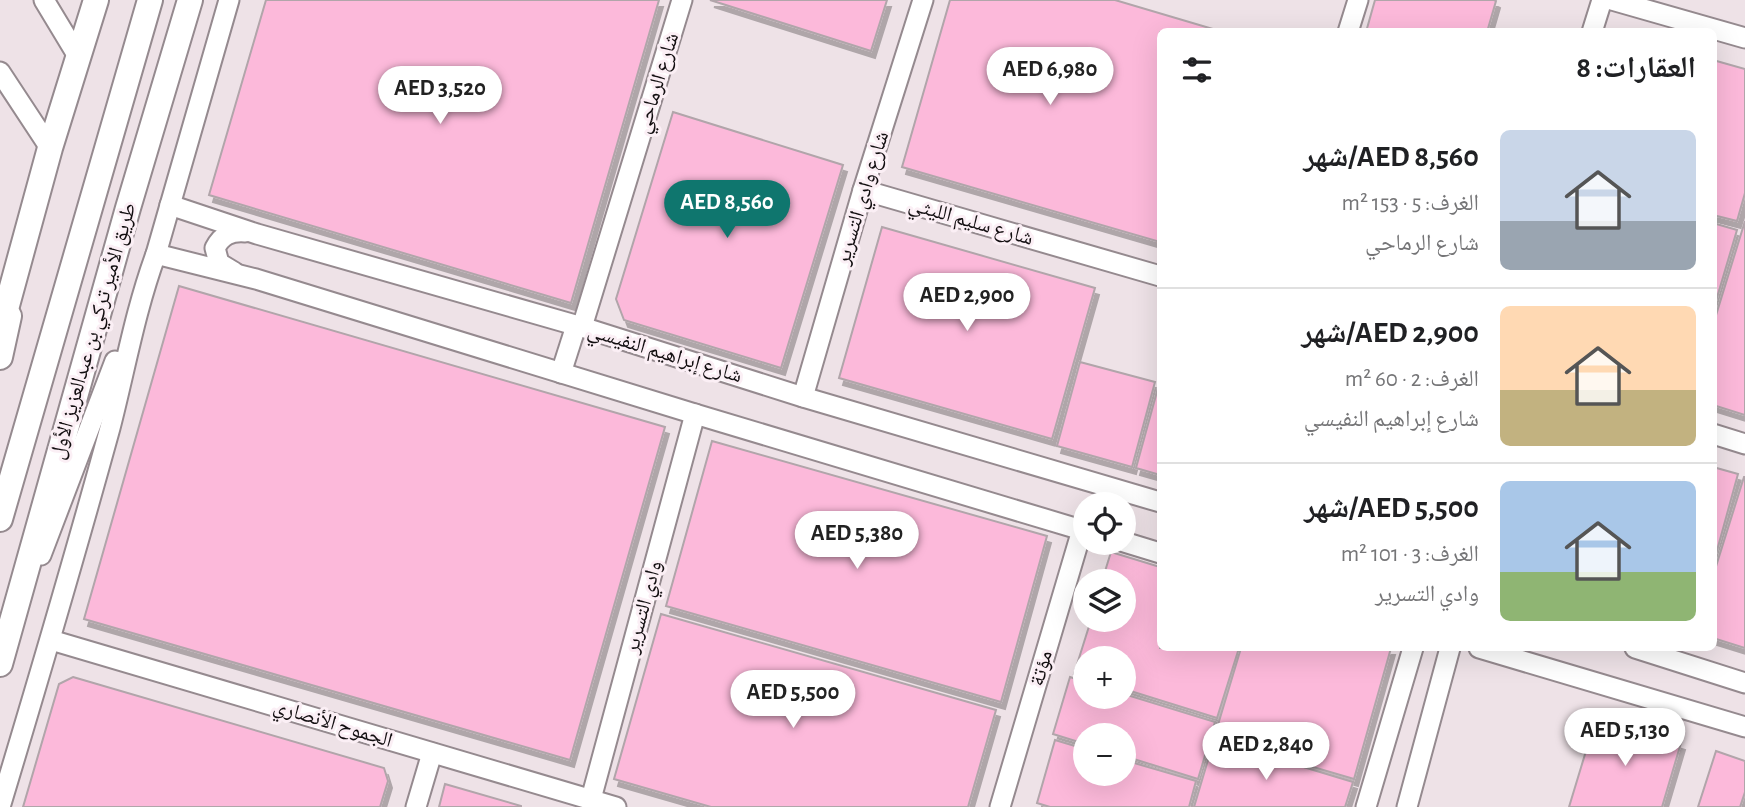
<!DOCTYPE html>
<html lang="ar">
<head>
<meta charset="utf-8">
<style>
	:root { --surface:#fff; --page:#f6f6f6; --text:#202124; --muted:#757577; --line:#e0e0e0; --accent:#0f766e }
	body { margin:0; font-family:"Alegreya Sans","Noto Naskh Arabic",sans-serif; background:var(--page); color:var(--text); direction:rtl; height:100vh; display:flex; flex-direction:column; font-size:26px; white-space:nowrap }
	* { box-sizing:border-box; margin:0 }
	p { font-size:23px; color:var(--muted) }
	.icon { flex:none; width:38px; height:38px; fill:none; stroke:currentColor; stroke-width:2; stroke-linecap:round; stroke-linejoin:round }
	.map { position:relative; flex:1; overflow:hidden; direction:ltr }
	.drawer { position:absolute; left:1157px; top:28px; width:560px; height:623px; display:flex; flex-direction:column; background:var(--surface); border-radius:10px; box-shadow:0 7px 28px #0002; direction:rtl }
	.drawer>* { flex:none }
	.buttons { position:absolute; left:1073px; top:492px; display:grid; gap:14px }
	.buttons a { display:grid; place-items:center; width:63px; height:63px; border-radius:50%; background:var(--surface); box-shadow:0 7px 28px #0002; font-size:35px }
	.price { position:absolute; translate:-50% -60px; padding:0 16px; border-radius:24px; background:#fff; color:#222; font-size:23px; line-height:46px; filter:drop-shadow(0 2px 4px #0008) }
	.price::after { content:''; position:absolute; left:50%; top:42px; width:21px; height:16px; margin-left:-10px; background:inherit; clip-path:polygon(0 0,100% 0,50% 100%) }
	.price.on { background:var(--accent); color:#fff }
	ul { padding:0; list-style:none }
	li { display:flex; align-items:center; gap:21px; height:175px; padding:0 21px }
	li+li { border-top:2px solid var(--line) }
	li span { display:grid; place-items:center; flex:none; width:196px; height:140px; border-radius:10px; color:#555 }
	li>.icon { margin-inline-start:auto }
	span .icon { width:84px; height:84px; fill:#fffc; stroke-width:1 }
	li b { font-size:30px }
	h2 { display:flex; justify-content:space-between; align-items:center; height:84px; padding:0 21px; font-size:30px }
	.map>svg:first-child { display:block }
	.building { fill:#fcb9da; stroke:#b1a5aa; stroke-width:2; filter:url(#shadow) }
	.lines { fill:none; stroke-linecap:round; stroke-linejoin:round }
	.minor-casing { stroke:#958a8f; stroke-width:23 }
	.major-casing { stroke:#958a8f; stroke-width:28 }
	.minor { stroke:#fff; stroke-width:19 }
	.major { stroke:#fff; stroke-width:24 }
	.labels { text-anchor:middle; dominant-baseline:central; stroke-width:6; stroke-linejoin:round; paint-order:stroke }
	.street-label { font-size:21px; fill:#120e10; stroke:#fbeff5 }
</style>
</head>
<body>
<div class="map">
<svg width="1745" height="807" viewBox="0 0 1745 807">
	<defs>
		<filter id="shadow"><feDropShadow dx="4" dy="7" stdDeviation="0" flood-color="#0004"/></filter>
	</defs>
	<rect width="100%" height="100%" fill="#eee2e7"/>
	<!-- building -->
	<g class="building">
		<path d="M266 0H659L571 303 209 195Z"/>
		<path d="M710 0H887L871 51Z"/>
		<path d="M950 0H1115L1223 32H1160V242L902 167Z"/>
		<path d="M1375 0H1494L1496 1 1487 32H1366Z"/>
		<path d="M1713 60 1745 69V193L1737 221 1713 215Z"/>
		<path d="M673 112 843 165 781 368 624 320 616 299Z"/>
		<path d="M1745 221V415L1713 405V325Z"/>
		<path d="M1713 223 1737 230 1713 311Z"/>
		<path d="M882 227 1095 288 1052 439 839 378Z"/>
		<path d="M179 286 665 427 570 760 84 619Z"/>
		<path d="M1080 362 1155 382 1132 467 1057 446Z"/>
		<path d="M1158 388 1160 389V475L1136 468Z"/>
		<path d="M712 441 1047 536 1001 702 666 606Z"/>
		<path d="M1713 467 1738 474 1713 565Z"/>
		<path d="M1744 477H1745V648L1713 638V576Z"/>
		<path d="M1111 552 1160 567V648H1239L1217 718 1124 689V658H1085V677L1074 674 1091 620H1124V581H1102Z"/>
		<path d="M661 614 996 710 968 807H711L614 779Z"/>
		<path d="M1241 648H1391L1354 779 1214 738Z"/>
		<path d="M73 677 384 768 388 781 380 807H23L59 684Z"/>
		<path d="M1070 677 1085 682V696H1124V694L1215 722 1198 779 1124 756V735H1085V744L1053 734Z"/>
		<path d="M1596 718 1681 743 1662 807H1569Z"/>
		<path d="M1055 740 1085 749V774H1124V760L1196 781 1189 807H1050L1037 803Z"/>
		<path d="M1214 740 1353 782 1345 807H1194Z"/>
		<path d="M1716 751 1745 761V792L1740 807H1698Z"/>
		<path d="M445 784 521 806V807H439Z"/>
	</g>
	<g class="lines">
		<defs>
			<g id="minor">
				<path d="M44 0 79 58"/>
				<path d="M1612 0 1745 38"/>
				<path d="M1348 32 1358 0"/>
				<path d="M1592 32 1602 0"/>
				<path d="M0 72 50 148"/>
				<path d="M863 190 1160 276"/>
				<path d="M170 205 257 234 582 327 803 397 1160 502"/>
				<path d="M156 254 256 279 695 414 1085 531"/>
				<path d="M234 272 219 263 215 248C222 235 230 231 245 232"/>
				<path d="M582 327 682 0"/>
				<path d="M561 373 576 326"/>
				<path d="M803 397 863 190 923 0"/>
				<path d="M1713 434 1745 444"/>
				<path d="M1124 542 1160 553"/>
				<path d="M41 555 115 361"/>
				<path d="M51 640 616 807"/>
				<path d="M1479 648 1745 727"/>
				<path d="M1635 648 1745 683"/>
				<path d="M591 799 695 414"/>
				<path d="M0 807C38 681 75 555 110 428 125 370 135 311 156 254L229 0"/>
				<path d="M416 807 432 753"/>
				<path d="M1000 807 1082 530"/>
				<path d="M1366 807 1413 648"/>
				<path d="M1407 807 1450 648"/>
			</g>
			<g id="major">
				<path d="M0 331 50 148 96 0"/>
				<path d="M0 357 9 316"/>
				<path d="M0 519 150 0"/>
				<path d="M0 664 128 208 190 0"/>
			</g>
		</defs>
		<!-- minor casing -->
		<use href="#minor" class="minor-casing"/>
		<!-- major casing -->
		<use href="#major" class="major-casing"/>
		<!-- minor -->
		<use href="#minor" class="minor"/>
		<!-- major -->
		<use href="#major" class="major"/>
	</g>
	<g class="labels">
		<!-- street labels -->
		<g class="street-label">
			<text transform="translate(657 83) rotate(-73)">شارع الرماحي</text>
			<text transform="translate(862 198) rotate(-73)">شارع وادي التسرير</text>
			<text transform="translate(971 221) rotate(16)">شارع سليم الليثي</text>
			<text transform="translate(93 331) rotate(-74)">طريق الأمير تركي بن عبدالعزيز الأول</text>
			<text transform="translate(665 353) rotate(17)">شارع إبراهيم النفيسي</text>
			<text transform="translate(643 607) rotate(-75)">وادي التسرير</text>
			<text transform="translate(1041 668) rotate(-74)">مؤتة</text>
			<text transform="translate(333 723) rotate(17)">الجموح الأنصاري</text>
		</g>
	</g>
</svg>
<div class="buttons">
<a><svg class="icon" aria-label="locate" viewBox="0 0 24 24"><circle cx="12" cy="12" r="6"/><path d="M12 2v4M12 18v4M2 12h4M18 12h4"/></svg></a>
<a><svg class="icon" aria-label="layers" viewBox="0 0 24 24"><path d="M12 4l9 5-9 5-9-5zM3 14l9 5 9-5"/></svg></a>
<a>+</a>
<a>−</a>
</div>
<b class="price" style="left:1050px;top:107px">AED 6,980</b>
<b class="price" style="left:440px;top:126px">AED 3,520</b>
<b class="price on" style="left:727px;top:240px">AED 8,560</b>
<b class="price" style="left:967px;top:333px">AED 2,900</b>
<b class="price" style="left:857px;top:571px">AED 5,380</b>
<b class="price" style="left:793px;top:730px">AED 5,500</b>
<b class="price" style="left:1625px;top:768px">AED 5,130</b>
<b class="price" style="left:1266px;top:782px">AED 2,840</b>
<section class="drawer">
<h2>العقارات: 8<svg class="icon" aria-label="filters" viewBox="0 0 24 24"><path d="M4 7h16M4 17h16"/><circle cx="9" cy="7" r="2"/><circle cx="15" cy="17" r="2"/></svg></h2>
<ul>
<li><span style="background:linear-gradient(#c9d6e8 65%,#9aa5b1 0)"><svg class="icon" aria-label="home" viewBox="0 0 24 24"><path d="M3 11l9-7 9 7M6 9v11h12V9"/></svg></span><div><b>AED 8,560/شهر</b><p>الغرف: 5 · 153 m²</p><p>شارع الرماحي</p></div></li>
<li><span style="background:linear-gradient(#ffd9b3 60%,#c2b280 0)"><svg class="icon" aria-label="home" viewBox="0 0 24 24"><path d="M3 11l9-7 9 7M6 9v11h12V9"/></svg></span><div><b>AED 2,900/شهر</b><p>الغرف: 2 · 60 m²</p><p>شارع إبراهيم النفيسي</p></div></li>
<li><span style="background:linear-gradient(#a9c7e8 65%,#8fb573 0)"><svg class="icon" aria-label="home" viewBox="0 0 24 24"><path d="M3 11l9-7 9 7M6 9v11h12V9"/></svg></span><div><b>AED 5,500/شهر</b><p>الغرف: 3 · 101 m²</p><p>وادي التسرير</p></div></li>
</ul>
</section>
</div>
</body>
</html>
